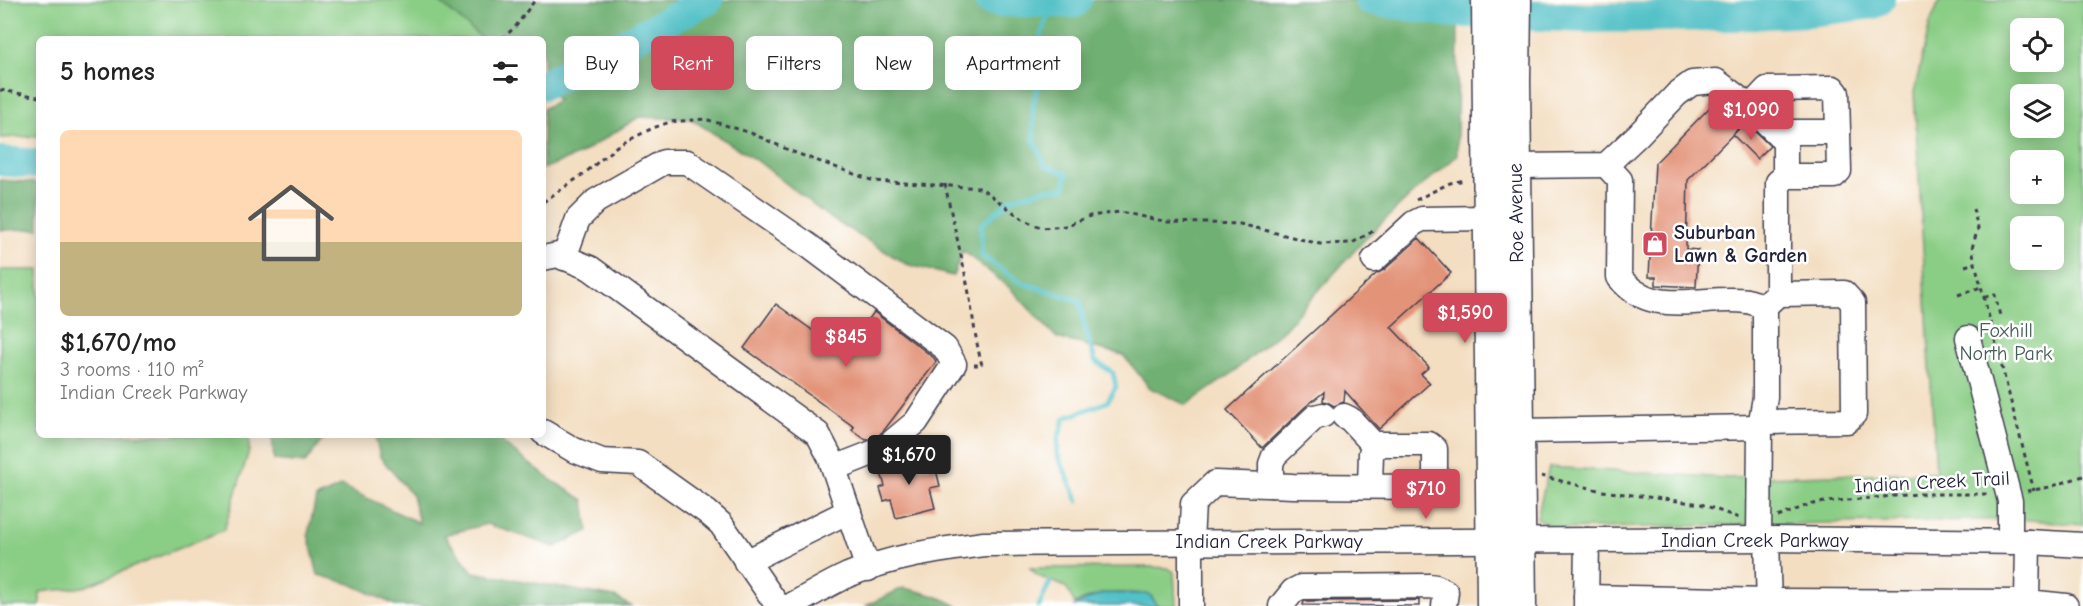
<!DOCTYPE html>
<html lang="en">
<head>
<meta charset="utf-8">
<style>
	:root { --surface:#fff; --page:#f2f2f2; --text:#222; --muted:#767676; --line:#e0e0e0; --accent:#d1495b }
	body { margin:0; font-family:"Comic Neue",sans-serif; background:var(--page); color:var(--text); height:100vh; display:flex; flex-direction:column; font-size:22px; white-space:nowrap }
	* { box-sizing:border-box; margin:0 }
	p { font-size:20px; color:var(--muted) }
	.icon { flex:none; width:33px; height:33px; fill:none; stroke:currentColor; stroke-width:2; stroke-linecap:round; stroke-linejoin:round }
	.map { position:relative; flex:1; overflow:hidden }
	.sheet { position:absolute; left:36px; top:36px; width:510px; height:402px; display:flex; flex-direction:column; background:var(--surface); border-radius:9px; box-shadow:0 3px 15px #0003 }
	.sheet>* { flex:none }
	.hud { position:absolute; left:564px; top:36px; width:570px; height:54px; display:flex; gap:12px }
	.fabs { position:absolute; left:2010px; top:18px; display:grid; gap:12px }
	.fabs a { display:grid; place-items:center; width:54px; height:54px; border-radius:9px; background:var(--surface); box-shadow:0 3px 15px #0003; font-size:30px }
	.price { position:absolute; translate:-50% -51px; padding:0 14px; border-radius:6px; background:var(--accent); color:#fff; font-size:20px; line-height:39px; filter:drop-shadow(0 2px 3px #0008) }
	.price::after { content:''; position:absolute; left:50%; top:36px; width:18px; height:14px; margin-left:-9px; background:inherit; clip-path:polygon(0 0,100% 0,50% 100%) }
	.price.current { background:#222; color:#fff }
	ul { padding:0; list-style:none }
	li { display:grid; align-content:center; gap:12px; height:318px; padding:0 24px }
	li+li { border-top:2px solid var(--line) }
	li span { display:grid; place-items:center; height:186px; border-radius:9px; color:#555 }
	li>.icon { margin-inline-start:auto }
	span .icon { width:108px; height:108px; fill:#fffc; stroke-width:1 }
	li b { font-size:26px }
	h2 { display:flex; justify-content:space-between; align-items:center; height:72px; padding:0 24px; font-size:26px }
	.tag { padding:0 21px; border-radius:9px; background:var(--surface); box-shadow:0 3px 15px #0003; font-size:21px; line-height:54px }
	.tag.current { background:var(--accent); color:#fff }
	.map>svg:first-child { display:block }
	.green { fill:#8acd85; stroke:#567860; stroke-width:1.5; fill-rule:evenodd }
	.forest { fill:#6fb072; stroke:#486956; stroke-width:1.5 }
	.water { fill:#52c1c7; stroke:#3a7281; stroke-width:1.5 }
	.lines { fill:none; stroke-linecap:round; stroke-linejoin:round }
	.stream { stroke:#52c1c7; stroke-width:5 }
	.river { stroke:#52c1c7; stroke-width:30 }
	.building { fill:#e39378 }
	.minor-casing { stroke:#413e4f; stroke-width:27 }
	.major-casing { stroke:#413e4f; stroke-width:33 }
	.path { stroke:#413e4f; stroke-width:3; stroke-dasharray:4.5 4.5; stroke-linecap:butt }
	.minor { stroke:#fff; stroke-width:24 }
	.major { stroke:#fff; stroke-width:30 }
	.labels { text-anchor:middle; dominant-baseline:central; stroke-width:5; stroke-linejoin:round; paint-order:stroke }
	.street-label { font-size:20px; fill:#22223b; stroke:#fff }
	.poi-label { font-size:20px; font-weight:bold; fill:#22223b; stroke:#fff; text-anchor:start }
	.park-label { font-size:20px; fill:#465e55; stroke:#fff }
</style>
</head>
<body>
<div class="map">
<svg width="2083" height="606" viewBox="0 0 2083 606">
	<rect width="100%" height="100%" fill="#fff"/>
	<filter id="ink" filterUnits="userSpaceOnUse"><feTurbulence type="fractalNoise" baseFrequency=".0167" numOctaves="2"/><feDisplacementMap in="SourceGraphic" scale="12" xChannelSelector="R" yChannelSelector="G"/><feConvolveMatrix kernelMatrix="1 2 1 2 8 2 1 2 1" color-interpolation-filters="sRGB"/></filter>
	<filter id="wash" filterUnits="userSpaceOnUse"><feTurbulence type="fractalNoise" baseFrequency=".008" numOctaves="4" result="noise"/><feDisplacementMap in="SourceGraphic" scale="24" xChannelSelector="R" yChannelSelector="G"/><feGaussianBlur stdDeviation="1.35" result="paint"/><feColorMatrix in="noise" values="0 0 0 0 0 0 0 0 0 0 0 0 0 0 0 0 0 1.4 0 .05"/><feComposite in="paint" operator="in"/></filter>
	<g filter="url(#wash)">
		<rect width="100%" height="100%" fill="#f3dec1"/>
		<!-- green -->
		<g class="green">
			<path d="M0 0H460L506 39H39V136L0 138Z"/>
			<path d="M1940 0H2083V525L2019 519 1552 529 1537 518 1549 467 1727 478 1936 472 1914 92 1930 23ZM2020 28H2054V62H2020ZM2020 94H2054V128H2020ZM2020 160H2054V194H2020ZM2020 226H2054V260H2020Z"/>
			<path d="M0 270H39V435H249V451L224 530 84 587 40 592V606H0Z"/>
			<path d="M1151 567 1168 568 1174 572 1176 606H1158L1150 595C1123 591 1099 591 1075 604L1066 587 1038 576 1030 568Z"/>
		</g>
		<!-- forest -->
		<g class="forest">
			<path d="M437 0H1458L1457 156 1409 197 1367 237 1284 329 1230 375 1186 405 1150 388 1123 355 1057 338 1010 288 963 251 953 276 906 264 827 216 759 162 691 119 639 117 580 154 543 169V109L558 100 543 88V39H483Z"/>
			<path d="M0 180 39 183V229L0 230Z"/>
			<path d="M272 435H326L305 463 274 460Z"/>
			<path d="M375 435H499L504 444 551 480 584 500 588 531 555 547 487 524 444 535 473 572 615 597 631 606H397L351 584 318 575 308 534 316 498 342 486 419 523 412 495 380 457Z"/>
			<path d="M903 588C922 592 940 596 957 606H865Z"/>
		</g>
		<!-- water -->
		<path class="water" d="M1103 593 1149 594 1158 606H1073Z"/>
		<g class="lines">
			<!-- stream -->
			<g class="stream">
				<path d="M1069 3 1048 16 1041 36 1042 67 1033 106 1034 140 1045 165 1067 174 1064 188 1045 189 1011 199 981 225 982 256 1020 282 1080 301 1083 321 1095 361 1113 373 1116 387 1107 402 1065 418 1058 438 1057 454 1078 501"/>
				<path d="M1039 606 1050 582"/>
			</g>
			<!-- river -->
			<g class="river">
				<path d="M989 0 998 2 1069 3H1075L1077 0"/>
				<path d="M1369 0 1447 12 1586 18 1730 16 1808 12 1873 4 1880 0"/>
				<path d="M543 85 708 0"/>
				<path d="M0 161 39 164"/>
			</g>
		</g>
		<g id="blocks">
			<!-- building -->
			<g class="building">
				<path d="M1716 101 1741 126 1688 180 1686 249 1698 250 1696 287 1656 285V277H1649L1655 163Z"/>
				<path d="M1745 122 1770 146 1757 159 1733 135Z"/>
				<path d="M1419 238 1451 273 1391 327 1429 367 1421 374 1430 383 1379 429 1345 391 1344 402 1334 406 1327 402 1323 401 1324 392 1305 407 1262 448 1227 410 1376 274 1384 270Z"/>
				<path d="M776 304 844 353 874 312 934 358 936 362 885 429 878 436 866 440 852 430 854 427 744 348Z"/>
				<path d="M915 454 919 470 935 466 940 486 930 488 935 508 896 518 891 499 884 501 880 488 885 486 879 466Z"/>
				<path d="M1419 600V606L1303 605 1304 601Z"/>
			</g>
		</g>
	</g>
	<g filter="url(#ink)">
		<use href="#blocks" fill-opacity="0" stroke="#413e4f" stroke-width="1.5"/>
		<g class="lines">
			<defs>
				<g id="minor">
					<path d="M1750 107 1785 141V176"/>
					<path d="M1781 138 1788 132H1838"/>
					<path d="M1606 165 1620 180 1619 277C1651 319 1702 295 1747 301 1753 302 1759 305 1765 306"/>
					<path d="M1516 166 1606 165 1638 135 1677 94 1692 83 1716 81 1750 107 1767 89 1833 88 1837 93 1839 171 1834 176H1785L1778 182V294L1765 306V397L1760 427 1759 539"/>
					<path d="M543 258 558 255 590 268 818 434 830 457 868 569"/>
					<path d="M564 258 578 219 596 201 664 162H687L809 246 945 348 954 364 916 422 885 448 834 468"/>
					<path d="M1374 260 1414 223 1422 219 1488 218"/>
					<path d="M1968 338 2010 501V542"/>
					<path d="M1344 416 1350 419 1376 447"/>
					<path d="M1760 422 1847 421 1854 414 1853 303 1844 293 1778 294"/>
					<path d="M1519 431 1760 427"/>
					<path d="M543 432 574 450 602 461 638 463 707 512 721 524 778 606"/>
					<path d="M1271 485V464L1274 456 1315 417 1323 415"/>
					<path d="M1767 539 1769 606"/>
					<path d="M2028 542 2027 602 2066 606"/>
					<path d="M746 562 849 511"/>
					<path d="M1586 597 1769 601 2027 602"/>
					<path d="M790 606C809 596 828 584 848 575 891 557 937 550 984 544L1767 539 2028 542 2083 545"/>
					<path d="M1191 606V541L1193 504 1215 483 1293 486 1430 487 1435 480V449L1429 444H1379L1371 453 1370 486"/>
					<path d="M1281 606 1293 591 1301 587 1429 586 1436 587 1446 592 1444 606"/>
					<path d="M1586 606 1587 540"/>
				</g>
				<g id="major">
					<path d="M1487 0 1492 606"/>
					<path d="M1516 0 1515 82 1521 606"/>
				</g>
			</defs>
			<!-- minor casing -->
			<use href="#minor" class="minor-casing"/>
			<!-- major casing -->
			<use href="#major" class="major-casing"/>
			<!-- path -->
			<g class="path">
				<path d="M502 39 516 26 535 0"/>
				<path d="M0 90 39 97"/>
				<path d="M945 184C952 219 961 253 968 288 973 314 975 340 982 365H974"/>
				<path d="M1416 200 1450 183 1465 180"/>
				<path d="M543 202 585 173 617 146 653 128 670 122 705 119 751 133 793 152 874 181 981 188 1024 220 1042 228 1065 226 1090 216 1120 212 1168 222 1240 224 1320 244 1352 243 1375 230"/>
				<path d="M1973 209 1978 228 1972 248 1975 263 2034 491"/>
				<path d="M1965 266 1975 263"/>
				<path d="M1958 295 1981 287"/>
				<path d="M1984 297 1995 295 2000 316"/>
				<path d="M1541 476 1602 491 1701 504 1739 518"/>
				<path d="M2027 491 2050 487 2083 476"/>
				<path d="M1778 517 1808 505 1825 502 1918 494H1988"/>
			</g>
			<!-- minor -->
			<use href="#minor" class="minor"/>
			<!-- major -->
			<use href="#major" class="major"/>
		</g>
	</g>
	<!-- icons -->
	<defs>
		<symbol id="shop-square" viewBox="-11 -11 22 22"><rect x="-9" y="-9" width="18" height="18" rx="4" fill="#d1495b" stroke="#fff"/><path d="M-5-2.5h2.3a2.7 3.5 0 0 1 5.4 0H5L5.5 6h-11ZM-1.5-2.5h3a1.5 2.3 0 0 0-3 0Z" fill="#fff"/></symbol>
	</defs>
	<g fill-rule="evenodd">
		<use href="#shop-square" x="1640" y="229" width="30" height="30"/>
	</g>
	<g class="labels">
		<!-- street labels -->
		<g class="street-label">
			<text transform="translate(1516 213) rotate(-91)">Roe Avenue</text>
			<text transform="translate(1932 482) rotate(-3)">Indian Creek Trail</text>
			<text x="1755" y="540">Indian Creek Parkway</text>
			<text x="1269" y="541">Indian Creek Parkway</text>
		</g>
		<!-- poi labels -->
		<g class="poi-label">
			<text x="1674" y="232">Suburban<tspan x="1674" dy="23">Lawn &amp; Garden</tspan></text>
		</g>
		<!-- park labels -->
		<g class="park-label">
			<text x="2006" y="330">Foxhill<tspan x="2006" dy="23">North Park</tspan></text>
		</g>
	</g>
</svg>
<div class="fabs">
<a><svg class="icon" aria-label="locate" viewBox="0 0 24 24"><circle cx="12" cy="12" r="6"/><path d="M12 2v4M12 18v4M2 12h4M18 12h4"/></svg></a>
<a><svg class="icon" aria-label="layers" viewBox="0 0 24 24"><path d="M12 4l9 5-9 5-9-5zM3 14l9 5 9-5"/></svg></a>
<a>+</a>
<a>−</a>
</div>
<b class="price" style="left:1751px;top:141px">$1,090</b>
<b class="price" style="left:1465px;top:344px">$1,590</b>
<b class="price" style="left:846px;top:368px">$845</b>
<b class="price current" style="left:909px;top:486px">$1,670</b>
<b class="price" style="left:1426px;top:520px">$710</b>
<div class="hud">
<a class="tag">Buy</a>
<a class="tag current">Rent</a>
<a class="tag">Filters</a>
<a class="tag">New</a>
<a class="tag">Apartment</a>
</div>
<section class="sheet">
<h2>5 homes<svg class="icon" aria-label="filters" viewBox="0 0 24 24"><path d="M4 7h16M4 17h16"/><circle cx="9" cy="7" r="2"/><circle cx="15" cy="17" r="2"/></svg></h2>
<ul>
<li><span style="background:linear-gradient(#ffd9b3 60%,#c2b280 0)"><svg class="icon" aria-label="home" viewBox="0 0 24 24"><path d="M3 11l9-7 9 7M6 9v11h12V9"/></svg></span><div><b>$1,670/mo</b><p>3 rooms · 110 m²</p><p>Indian Creek Parkway</p></div></li>
</ul>
</section>
</div>
</body>
</html>
